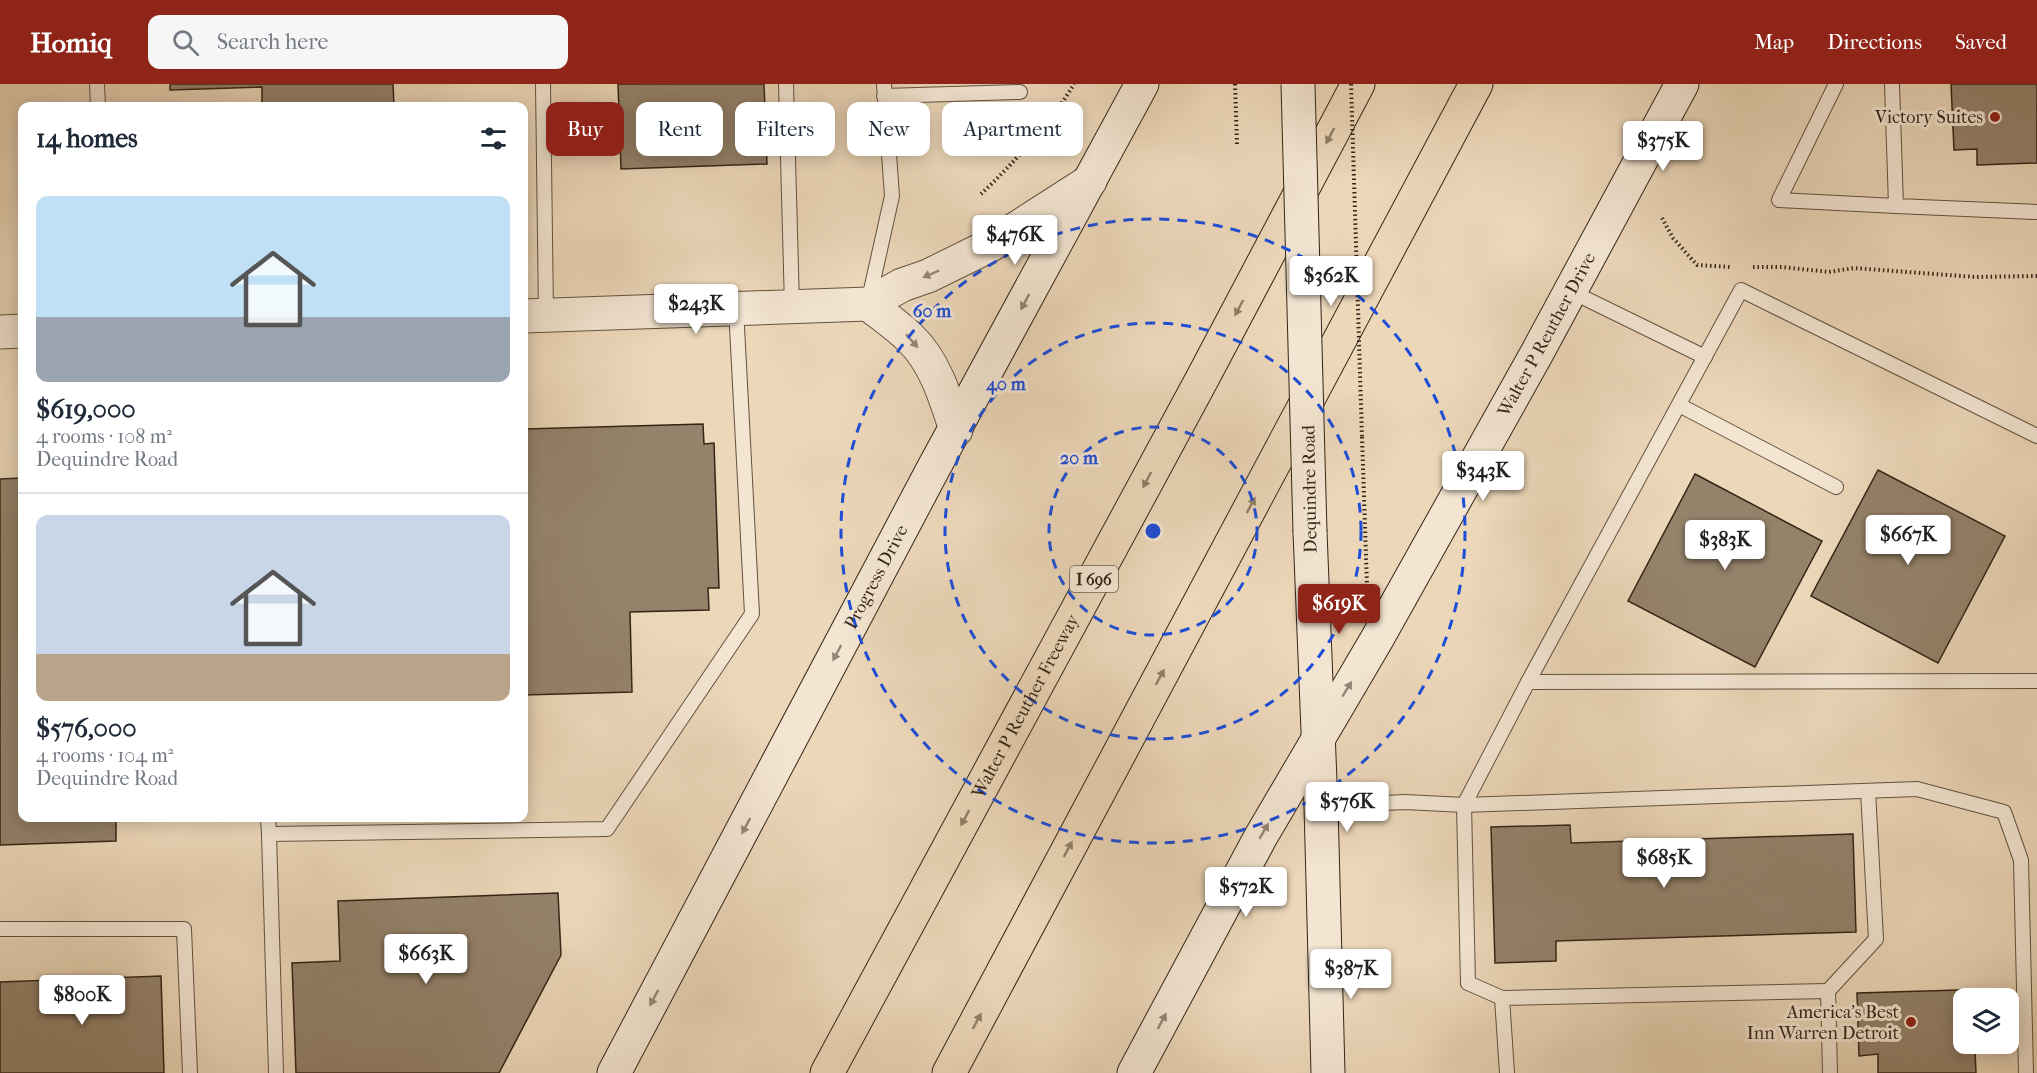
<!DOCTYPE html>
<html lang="en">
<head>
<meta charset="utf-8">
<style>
	:root { --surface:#fff; --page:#f6f6f7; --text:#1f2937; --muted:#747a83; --line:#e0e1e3; --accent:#8f2418 }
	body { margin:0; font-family:"IM FELL French Canon",serif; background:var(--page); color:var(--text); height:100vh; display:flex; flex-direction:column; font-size:22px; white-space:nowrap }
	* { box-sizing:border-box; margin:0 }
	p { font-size:20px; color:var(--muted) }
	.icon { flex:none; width:33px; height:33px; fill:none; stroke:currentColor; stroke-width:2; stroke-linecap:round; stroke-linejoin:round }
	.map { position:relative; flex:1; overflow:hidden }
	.side { position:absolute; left:18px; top:18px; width:510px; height:720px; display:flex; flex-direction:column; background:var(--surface); border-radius:12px; box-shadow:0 3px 15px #0003 }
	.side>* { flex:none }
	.banner { position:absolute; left:546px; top:18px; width:570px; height:54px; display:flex; gap:12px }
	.fabs { position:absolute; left:1953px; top:904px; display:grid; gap:12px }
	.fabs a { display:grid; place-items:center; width:66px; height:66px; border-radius:12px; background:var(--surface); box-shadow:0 3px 15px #0003; font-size:30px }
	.price { position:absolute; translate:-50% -51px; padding:0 14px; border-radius:6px; background:#fff; color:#222; font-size:20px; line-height:39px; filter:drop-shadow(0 2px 3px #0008) }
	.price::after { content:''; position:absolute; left:50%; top:36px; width:18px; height:14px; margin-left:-9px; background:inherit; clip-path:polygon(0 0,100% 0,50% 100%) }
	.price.current { background:var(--accent); color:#fff }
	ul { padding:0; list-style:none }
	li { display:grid; align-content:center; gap:12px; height:318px; padding:0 18px }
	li+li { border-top:2px solid var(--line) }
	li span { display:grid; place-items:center; height:186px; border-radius:12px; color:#555 }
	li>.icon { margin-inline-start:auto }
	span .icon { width:108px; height:108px; fill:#fffc; stroke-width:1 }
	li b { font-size:26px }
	h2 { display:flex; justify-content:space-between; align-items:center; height:72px; padding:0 18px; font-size:26px }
	.chip { padding:0 21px; border-radius:12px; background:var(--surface); box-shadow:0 3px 15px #0003; font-size:21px; line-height:54px }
	.chip.current { background:var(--accent); color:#fff }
	header { display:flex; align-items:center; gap:36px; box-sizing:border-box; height:84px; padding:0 30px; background:var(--accent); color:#fff }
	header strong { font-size:28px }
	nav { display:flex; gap:33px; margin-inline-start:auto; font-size:21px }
	.search { width:420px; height:54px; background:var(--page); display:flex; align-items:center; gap:15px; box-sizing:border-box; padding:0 21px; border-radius:12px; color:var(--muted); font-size:22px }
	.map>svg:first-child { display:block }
	.building { fill:#94826b; stroke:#342517; stroke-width:1.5 }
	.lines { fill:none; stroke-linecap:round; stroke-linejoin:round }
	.service-casing { stroke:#625240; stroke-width:16 }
	.tertiary-casing { stroke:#625240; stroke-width:35 }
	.secondary-casing { stroke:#342517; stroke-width:35 }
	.motorway-casing { stroke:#342517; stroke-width:35 }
	.path { stroke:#342517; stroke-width:4; stroke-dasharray:1.5 3; stroke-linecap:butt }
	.service { stroke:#f3e5d2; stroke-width:14 }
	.tertiary { stroke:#f3e5d2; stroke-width:33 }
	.secondary { stroke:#f3e5d2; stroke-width:33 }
	.motorway { stroke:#ecd7b9; stroke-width:33 }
	.secondary-bridge-casing { stroke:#342517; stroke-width:35; stroke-linecap:butt }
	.path-bridge { stroke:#342517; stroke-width:4; stroke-dasharray:1.5 3; stroke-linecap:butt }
	.secondary-bridge { stroke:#f3e5d2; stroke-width:33 }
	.oneway { fill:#907e68 }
	.oneway2 { fill:#948574 }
	.ring { fill:none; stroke:#1d4ed8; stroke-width:3; stroke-dasharray:10 8 }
	.poi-dot { fill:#8f2418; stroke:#f3e5d2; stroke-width:2 }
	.labels { text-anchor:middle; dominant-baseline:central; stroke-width:6; stroke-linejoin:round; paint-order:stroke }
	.shield { fill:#f3e5d2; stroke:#6d5f4f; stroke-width:1.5 }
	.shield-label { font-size:16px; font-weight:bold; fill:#342517 }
	.poi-label { font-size:18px; fill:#342517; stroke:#f3e5d2; text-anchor:end }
	.street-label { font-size:18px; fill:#342517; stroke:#f3e5d2 }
	.centre { fill:#1d4ed8; stroke:#f3e5d2; stroke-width:3 }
	.ring-label { font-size:18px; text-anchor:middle; font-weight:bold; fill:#1d4ed8; stroke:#f3e5d2; stroke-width:6; stroke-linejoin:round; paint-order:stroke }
</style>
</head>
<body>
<header>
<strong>Homiq</strong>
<div class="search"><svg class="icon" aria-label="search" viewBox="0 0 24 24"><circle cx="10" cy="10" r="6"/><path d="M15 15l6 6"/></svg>Search here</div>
<nav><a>Map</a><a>Directions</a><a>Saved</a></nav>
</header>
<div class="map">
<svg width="2037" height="989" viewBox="0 0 2037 989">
	<rect width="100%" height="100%" fill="#ecd7b9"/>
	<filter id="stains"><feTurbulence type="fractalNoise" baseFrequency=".00333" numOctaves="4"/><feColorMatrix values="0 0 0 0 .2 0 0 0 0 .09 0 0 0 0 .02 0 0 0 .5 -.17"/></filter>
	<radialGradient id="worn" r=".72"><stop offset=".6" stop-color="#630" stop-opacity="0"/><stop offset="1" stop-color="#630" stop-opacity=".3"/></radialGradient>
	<!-- building -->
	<g class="building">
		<path d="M170 0H393L394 22H262V3L170 6Z"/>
		<path d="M618 0H764L767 80 621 85Z"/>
		<path d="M1951 0H2037V79L1977 81V65L1954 66Z"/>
		<path d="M703 340 704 360 714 359 719 504H708L709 526 630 528 632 608 524 611V345Z"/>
		<path d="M1878 386 2005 452 1938 579 1811 512Z"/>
		<path d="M1695 390 1822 457 1755 583 1628 517Z"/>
		<path d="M22 394V734H116V757L0 761V395Z"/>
		<path d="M1570 741 1571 759 1853 750 1856 848 1556 857V877L1495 879 1491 743Z"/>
		<path d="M558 809 561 871 499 989H296L292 879 340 877 338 817Z"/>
		<path d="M161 892 164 989H0V898Z"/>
		<path d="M1993 905V915H1964V960H1994L1995 966 1975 967 1976 989H1878V970L1859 972 1857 909Z"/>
	</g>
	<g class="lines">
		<defs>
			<g id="service">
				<path d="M97 0 98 22"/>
				<path d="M543 0 546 231"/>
				<path d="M786 0 792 222"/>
				<path d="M1836 0 1779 116 1896 122"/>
				<path d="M1892 0 1896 122 2037 128"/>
				<path d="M884 12 1020 8"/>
				<path d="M1570 207 1705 273"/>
				<path d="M869 215 892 112 884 0"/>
				<path d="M1679 321 1836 403"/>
				<path d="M1528 598 2037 597"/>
				<path d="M1321 722 1405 718 1464 721 1917 705 2004 728 2021 776 2026 989"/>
				<path d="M268 734 269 750"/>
				<path d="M0 845H184L190 989"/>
				<path d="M1502 914 1468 899 1464 721 1528 598 1741 206 2037 352"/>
				<path d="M276 989 269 750 607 745 752 530 736 224"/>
				<path d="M1507 989 1502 914 1828 907"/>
				<path d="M1830 989 1828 907 1876 855 1868 707"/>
			</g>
			<g id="tertiary">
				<path d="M868 220C882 231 898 242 911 255 935 278 946 315 956 346"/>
				<path d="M524 232 868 220 902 201 928 192 989 162 1090 97"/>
				<path d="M0 248 22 247"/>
			</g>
			<g id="secondary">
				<path d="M1310 448 1321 722 1328 989"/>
				<path id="s1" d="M614 989 932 387 1142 0"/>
				<path id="s2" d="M1134 989 1260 754 1377 555 1537 269 1682 0"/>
			</g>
			<g id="motorway">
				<path id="s3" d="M827 989 1201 297 1358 0"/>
				<path d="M949 989 1476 0"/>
			</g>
		</defs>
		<!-- service casing -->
		<use href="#service" class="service-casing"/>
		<!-- tertiary casing -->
		<use href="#tertiary" class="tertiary-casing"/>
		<!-- secondary casing -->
		<use href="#secondary" class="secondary-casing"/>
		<!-- motorway casing -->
		<use href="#motorway" class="motorway-casing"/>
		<!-- path -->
		<g class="path">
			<path d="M1235 0 1237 60"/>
			<path d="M981 110C1012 81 1053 36 1074 0"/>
			<path d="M1662 134 1673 154 1697 181 1730 183"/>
			<path d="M1753 183H1782L1829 188 1854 184 1975 193 2037 192"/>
			<path d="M1362 353 1367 502"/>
		</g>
		<!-- service -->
		<use href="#service" class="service"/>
		<!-- tertiary -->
		<use href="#tertiary" class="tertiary"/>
		<!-- secondary -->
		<use href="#secondary" class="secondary"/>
		<!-- motorway -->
		<use href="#motorway" class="motorway"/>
		<defs>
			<path id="secondary-bridge" d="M1298 0 1310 448"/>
		</defs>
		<!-- secondary-bridge casing -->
		<use href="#secondary-bridge" class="secondary-bridge-casing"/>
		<!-- path-bridge -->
		<path class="path-bridge" d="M1351 0 1362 353"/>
		<!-- secondary-bridge -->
		<use href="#secondary-bridge" class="secondary-bridge"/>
	</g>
	<!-- one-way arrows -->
	<defs><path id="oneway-solid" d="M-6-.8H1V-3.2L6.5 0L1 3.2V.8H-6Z" transform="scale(1.5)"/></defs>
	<g class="oneway">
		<use href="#oneway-solid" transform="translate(1330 52) rotate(118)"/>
		<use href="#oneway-solid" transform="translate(1239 224) rotate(118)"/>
		<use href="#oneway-solid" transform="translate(1147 396) rotate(118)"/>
		<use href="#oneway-solid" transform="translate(1251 421) rotate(-62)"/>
		<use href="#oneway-solid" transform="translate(1160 593) rotate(-62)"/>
		<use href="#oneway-solid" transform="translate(965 734) rotate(118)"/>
		<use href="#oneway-solid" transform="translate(1068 765) rotate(-62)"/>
		<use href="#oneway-solid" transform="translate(977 937) rotate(-62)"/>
	</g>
	<g class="oneway2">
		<use href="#oneway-solid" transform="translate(931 190) rotate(157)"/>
		<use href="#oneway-solid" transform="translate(1025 218) rotate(118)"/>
		<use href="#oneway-solid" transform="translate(912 257) rotate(48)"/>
		<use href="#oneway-solid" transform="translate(837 569) rotate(118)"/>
		<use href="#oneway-solid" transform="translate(1347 605) rotate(-59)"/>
		<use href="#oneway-solid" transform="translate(746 742) rotate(118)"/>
		<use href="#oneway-solid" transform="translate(1264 747) rotate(-60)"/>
		<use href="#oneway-solid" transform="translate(654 914) rotate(118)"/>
		<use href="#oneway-solid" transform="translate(1162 937) rotate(-62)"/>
	</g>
	<!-- distance rings -->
	<g class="ring">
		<circle cx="1153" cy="447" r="104"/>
		<circle cx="1153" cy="447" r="208"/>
		<circle cx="1153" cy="447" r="312"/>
	</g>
	<!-- markers -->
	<g class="poi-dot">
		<circle cx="1995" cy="33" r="6"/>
		<circle cx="1911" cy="938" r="6"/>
	</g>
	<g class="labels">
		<!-- shield labels -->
		<rect class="shield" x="1070" y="482" width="48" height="26" rx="4.5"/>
		<g class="shield-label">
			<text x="1094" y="495">I 696</text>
		</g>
		<!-- poi labels -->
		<g class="poi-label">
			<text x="1983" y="33">Victory Suites</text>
			<text x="1899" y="928">America's Best<tspan x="1899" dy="21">Inn Warren Detroit</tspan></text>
		</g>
		<!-- street labels -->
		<g class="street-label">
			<text stroke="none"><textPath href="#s2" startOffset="846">Walter P Reuther Drive</textPath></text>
			<text transform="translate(1310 405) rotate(-91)">Dequindre Road</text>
			<text stroke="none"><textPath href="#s1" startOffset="561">Progress Drive</textPath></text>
			<text stroke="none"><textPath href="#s3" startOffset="417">Walter P Reuther Freeway</textPath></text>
		</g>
	</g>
	<circle cx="1153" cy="447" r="9" class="centre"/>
	<g class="ring-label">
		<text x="932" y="233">60 m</text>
		<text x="1006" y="306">40 m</text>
		<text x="1079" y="380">20 m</text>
	</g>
	<rect width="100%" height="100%" filter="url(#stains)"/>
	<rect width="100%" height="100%" fill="url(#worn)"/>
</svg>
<div class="fabs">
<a><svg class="icon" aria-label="layers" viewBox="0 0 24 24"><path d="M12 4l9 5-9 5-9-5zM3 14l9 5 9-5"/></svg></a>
</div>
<b class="price" style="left:1663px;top:88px">$375K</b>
<b class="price" style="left:1015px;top:182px">$476K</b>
<b class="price" style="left:1331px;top:223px">$362K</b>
<b class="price" style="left:696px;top:251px">$243K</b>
<b class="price" style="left:1483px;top:418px">$343K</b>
<b class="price" style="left:1908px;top:482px">$667K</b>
<b class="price" style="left:1725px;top:487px">$383K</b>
<b class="price current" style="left:1339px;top:551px">$619K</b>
<b class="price" style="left:1347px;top:749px">$576K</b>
<b class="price" style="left:1664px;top:805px">$685K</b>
<b class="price" style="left:1246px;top:834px">$572K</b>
<b class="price" style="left:426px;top:901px">$663K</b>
<b class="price" style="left:1351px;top:916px">$387K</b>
<b class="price" style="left:82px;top:942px">$800K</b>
<div class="banner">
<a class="chip current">Buy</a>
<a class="chip">Rent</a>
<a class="chip">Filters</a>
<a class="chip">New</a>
<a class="chip">Apartment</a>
</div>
<section class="side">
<h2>14 homes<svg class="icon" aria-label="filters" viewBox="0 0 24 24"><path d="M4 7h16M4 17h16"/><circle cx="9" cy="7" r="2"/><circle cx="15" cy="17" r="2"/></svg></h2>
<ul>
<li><span style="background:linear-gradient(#bfe0f5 65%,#9aa5b1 0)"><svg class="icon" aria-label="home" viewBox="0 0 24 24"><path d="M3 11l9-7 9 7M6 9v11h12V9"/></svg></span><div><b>$619,000</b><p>4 rooms · 108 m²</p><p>Dequindre Road</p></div></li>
<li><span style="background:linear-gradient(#c9d6e8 75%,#b9a48a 0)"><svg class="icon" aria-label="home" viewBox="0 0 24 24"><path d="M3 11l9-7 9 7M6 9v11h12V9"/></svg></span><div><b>$576,000</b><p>4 rooms · 104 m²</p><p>Dequindre Road</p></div></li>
</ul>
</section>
</div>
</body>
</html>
